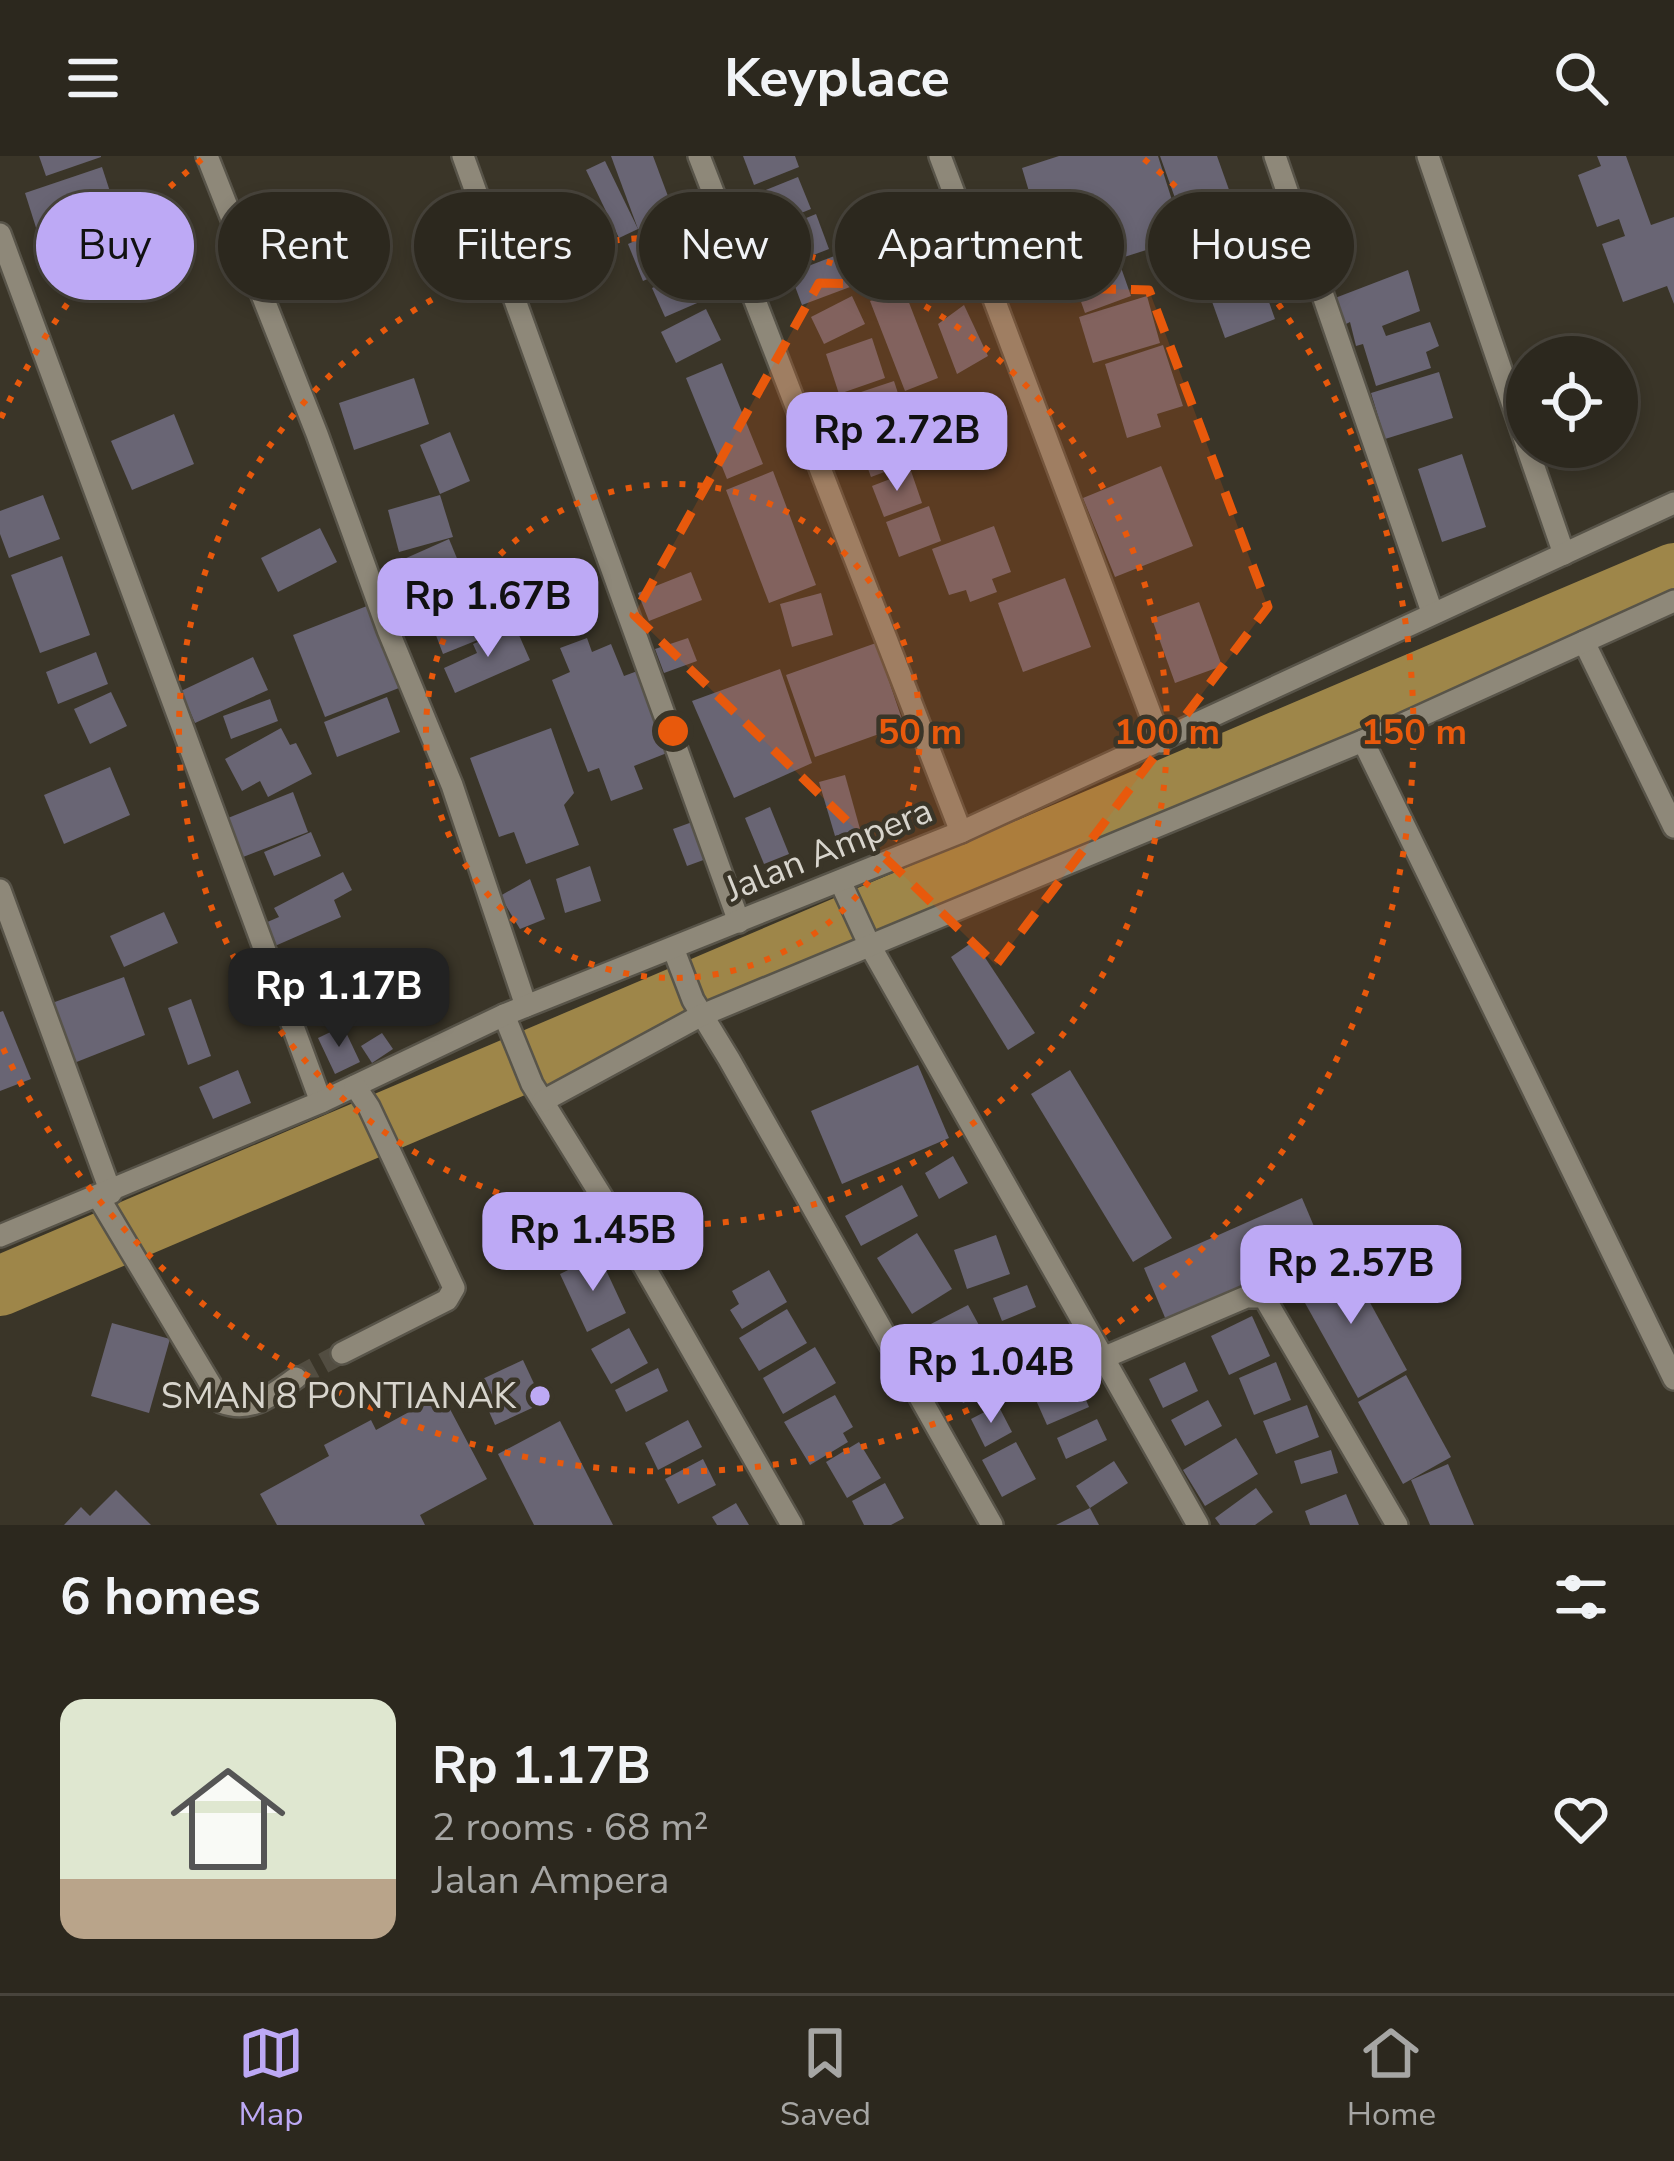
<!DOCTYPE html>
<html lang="en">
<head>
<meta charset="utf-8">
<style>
	:root { --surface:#2c281e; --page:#38342b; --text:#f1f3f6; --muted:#a6a6a4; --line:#48443c; --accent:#bda9f5 }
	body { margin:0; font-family:"Nunito Sans",sans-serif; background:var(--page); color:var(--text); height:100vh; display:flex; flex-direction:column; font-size:45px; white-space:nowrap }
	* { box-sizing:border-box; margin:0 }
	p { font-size:39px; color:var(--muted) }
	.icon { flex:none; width:66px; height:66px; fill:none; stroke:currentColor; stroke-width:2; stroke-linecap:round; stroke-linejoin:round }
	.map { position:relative; height:1369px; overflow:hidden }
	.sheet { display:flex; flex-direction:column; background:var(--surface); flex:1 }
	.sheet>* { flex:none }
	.top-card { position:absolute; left:36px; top:36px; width:1602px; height:108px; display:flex; gap:24px }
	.buttons { position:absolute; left:1506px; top:180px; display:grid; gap:24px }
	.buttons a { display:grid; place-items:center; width:132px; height:132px; border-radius:50%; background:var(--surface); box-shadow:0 6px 18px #0003,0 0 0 3px var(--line); font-size:60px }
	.price { position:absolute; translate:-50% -102px; padding:0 27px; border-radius:24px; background:var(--accent); color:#111; font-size:39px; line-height:78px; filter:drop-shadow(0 3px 6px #0008) }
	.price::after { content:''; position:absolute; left:50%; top:72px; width:36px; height:27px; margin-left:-18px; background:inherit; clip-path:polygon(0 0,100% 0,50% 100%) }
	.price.selected { background:#222; color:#fff }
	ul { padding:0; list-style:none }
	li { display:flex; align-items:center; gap:36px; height:300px; padding:0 60px }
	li+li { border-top:3px solid var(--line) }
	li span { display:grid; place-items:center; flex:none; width:336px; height:240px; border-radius:24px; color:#555 }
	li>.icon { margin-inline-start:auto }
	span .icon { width:144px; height:144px; fill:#fffc; stroke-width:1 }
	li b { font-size:51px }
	h2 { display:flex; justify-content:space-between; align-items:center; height:144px; padding:0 60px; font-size:51px }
	.chip { padding:0 42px; border-radius:54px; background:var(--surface); box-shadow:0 6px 18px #0003,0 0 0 3px var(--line); font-size:42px; line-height:108px }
	.chip.selected { background:var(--accent); color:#111 }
	header { display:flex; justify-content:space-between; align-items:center; height:156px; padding:0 60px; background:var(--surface); font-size:54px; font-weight:700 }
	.menu { display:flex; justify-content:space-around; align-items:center; height:168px; border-top:3px solid var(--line); background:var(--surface); font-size:33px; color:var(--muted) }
	.menu a { display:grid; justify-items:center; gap:6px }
	.menu .selected { color:var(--accent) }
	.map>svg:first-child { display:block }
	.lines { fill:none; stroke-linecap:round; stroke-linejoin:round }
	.river { stroke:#9e8649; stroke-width:60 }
	.building { fill:#696574 }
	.minor-tunnel { stroke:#524d41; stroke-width:21; stroke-dasharray:21 10; stroke-linecap:butt }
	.minor-casing { stroke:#585449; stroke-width:26 }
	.minor { stroke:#8e8879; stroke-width:21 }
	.marked { fill:#e8590c; fill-opacity:0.2; stroke:#e8590c; stroke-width:9; stroke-dasharray:24 15; stroke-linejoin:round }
	.ring { fill:none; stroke:#e8590c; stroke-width:6; stroke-dasharray:6 12 }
	.poi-dot { fill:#bda9f5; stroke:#3a3528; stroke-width:4.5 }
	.labels { text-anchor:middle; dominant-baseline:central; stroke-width:9; stroke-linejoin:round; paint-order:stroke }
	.street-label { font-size:36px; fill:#d8d5cd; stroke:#3a3528 }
	.poi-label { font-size:36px; fill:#d8d5cd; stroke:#3a3528; text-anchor:end }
	.centre { fill:#e8590c; stroke:#3a3528; stroke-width:6 }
	.ring-label { font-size:36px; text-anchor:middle; font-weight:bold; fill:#e8590c; stroke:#3a3528; stroke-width:9; stroke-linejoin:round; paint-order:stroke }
</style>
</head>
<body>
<header><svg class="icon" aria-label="menu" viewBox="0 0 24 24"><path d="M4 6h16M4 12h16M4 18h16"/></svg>Keyplace<svg class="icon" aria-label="search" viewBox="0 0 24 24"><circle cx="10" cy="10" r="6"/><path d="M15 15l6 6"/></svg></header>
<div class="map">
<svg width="1674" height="1369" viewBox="0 0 1674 1369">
	<rect width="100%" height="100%" fill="#3a3528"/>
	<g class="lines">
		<!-- river -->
		<path class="river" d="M0 1130 1674 417"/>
	</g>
	<!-- building -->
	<g class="building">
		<path d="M39 0H101V1L46 20Z"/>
		<path d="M611 0H653L675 59 638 73Z"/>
		<path d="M743 0H795L799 11 754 29Z"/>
		<path d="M1059 0H1158L1184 82 1118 103 1131 140 1085 157 1052 64 1082 52 1038 66 1022 12Z"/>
		<path d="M1160 0H1217L1275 163 1225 182Z"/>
		<path d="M1597 0H1626L1651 69 1674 61V148L1667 130 1623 146 1602 88 1625 80 1619 63 1597 71 1578 19 1601 10Z"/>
		<path d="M605 5 638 73 619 82 586 14Z"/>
		<path d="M102 11 116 54 39 81 25 37Z"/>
		<path d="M798 21 811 53 774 68 761 36Z"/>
		<path d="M1014 37 1033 87 985 106 967 56Z"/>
		<path d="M816 58 829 93 785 110 772 76Z"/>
		<path d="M671 69 686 106 643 125 628 88Z"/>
		<path d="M837 99 850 131 802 149 790 117Z"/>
		<path d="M698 111 711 141 665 161 652 132Z"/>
		<path d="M1408 114 1420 155 1382 170 1386 180 1430 166 1439 190 1426 196 1431 212 1376 230 1363 188 1356 190 1350 166 1342 170 1335 142Z"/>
		<path d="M903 131 938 222 905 235 870 145Z"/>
		<path d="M852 140 865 168 824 188 811 161Z"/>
		<path d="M1147 140 1160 187 1093 207 1079 161Z"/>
		<path d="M964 149 988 200 957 218 938 168Z"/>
		<path d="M706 153 721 184 676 207 661 176Z"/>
		<path d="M872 182 885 222 839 238 826 198Z"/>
		<path d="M1163 189 1183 250 1157 258 1161 271 1127 282 1105 208Z"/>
		<path d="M722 207 763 308 727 323 686 222Z"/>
		<path d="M1439 216 1453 262 1385 283 1371 237Z"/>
		<path d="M414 222 429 268 354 294 339 247Z"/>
		<path d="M894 225 906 262 850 282 837 244Z"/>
		<path d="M174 258 194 308 132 334 111 285Z"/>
		<path d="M902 273 914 305 871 321 859 288Z"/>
		<path d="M450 276 470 325 440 338 420 289Z"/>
		<path d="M1462 298 1486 371 1442 386 1418 313Z"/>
		<path d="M1161 310 1193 390 1115 421 1083 342Z"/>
		<path d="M773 315 816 429 769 447 726 334Z"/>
		<path d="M911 315 922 347 884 361 872 330Z"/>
		<path d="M43 339 60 383 9 402 0 378V355Z"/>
		<path d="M440 339 453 381 399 396 388 354Z"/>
		<path d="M929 350 941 385 899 401 886 366Z"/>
		<path d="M994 370 1011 416 992 423 997 436 970 446 966 434 949 439 932 393Z"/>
		<path d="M320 372 337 406 278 436 261 402Z"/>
		<path d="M449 383 463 417 418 437 404 403Z"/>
		<path d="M62 400 90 479 40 497 11 419Z"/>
		<path d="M691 416 702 444 649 465 638 437Z"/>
		<path d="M1065 422 1091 491 1023 516 998 447Z"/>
		<path d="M821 437 833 479 792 491 780 448Z"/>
		<path d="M1199 446 1222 510 1175 527 1152 463Z"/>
		<path d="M477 447 490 479 443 498 431 466Z"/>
		<path d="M372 448 404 530 325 561 293 479Z"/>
		<path d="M515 470 530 504 455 537 444 512 477 497 473 488Z"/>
		<path d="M587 482 592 496 611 488 624 520 640 514 672 595 634 610 643 633 611 645 599 612 588 616 552 524 570 516 560 492Z"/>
		<path d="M688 482 697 505 664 517 655 493Z"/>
		<path d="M876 487 904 569 815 601 786 519Z"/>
		<path d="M96 496 108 528 58 548 46 516Z"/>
		<path d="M253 501 268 534 195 567 181 535Z"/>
		<path d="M780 513 812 607 734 642 692 545Z"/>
		<path d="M111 536 127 570 90 588 74 553Z"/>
		<path d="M387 541 400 576 337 601 324 566Z"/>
		<path d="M270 543 278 565 231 583 223 560Z"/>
		<path d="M281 572 290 589 296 587 312 618 268 641 260 625 242 635 225 603Z"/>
		<path d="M551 572 574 637 564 649 579 689 526 708 514 676 499 681 470 602Z"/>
		<path d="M110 611 130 659 64 688 44 639Z"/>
		<path d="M845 619 860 673 835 680 819 626Z"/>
		<path d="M293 636 308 676 243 701 228 662Z"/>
		<path d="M770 651 789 698 764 708 745 662Z"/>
		<path d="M695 665 709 702 687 710 673 673Z"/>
		<path d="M311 676 321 700 274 720 264 696Z"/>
		<path d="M590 710 601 745 565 757 556 723Z"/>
		<path d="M343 716 352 734 334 744 341 761 275 790 265 767 279 761 274 752Z"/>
		<path d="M530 723 545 763 520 773 500 740Z"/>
		<path d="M164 756 178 787 124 811 110 780Z"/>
		<path d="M974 785 1035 877 1008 894 951 801Z"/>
		<path d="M124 821 145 879 74 907 52 847Z"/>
		<path d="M191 843 211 900 188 909 168 852Z"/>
		<path d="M3 855 31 923 0 935V856Z"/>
		<path d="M343 870 360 906 335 918 318 882Z"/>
		<path d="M382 877 393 893 372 907 361 890Z"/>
		<path d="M918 909 949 982 842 1028 811 955Z"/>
		<path d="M238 914 251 947 213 963 199 931Z"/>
		<path d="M1070 914 1172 1082 1133 1106 1031 938Z"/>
		<path d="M953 1000 968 1027 939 1043 925 1017Z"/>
		<path d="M902 1029 918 1060 861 1090 845 1060Z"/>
		<path d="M1302 1042 1327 1101 1169 1171 1144 1112Z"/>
		<path d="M576 1045 594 1079 552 1102 535 1068Z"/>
		<path d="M917 1077 952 1133 912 1158 877 1102Z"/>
		<path d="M996 1079 1010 1118 967 1133 954 1094Z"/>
		<path d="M599 1099 626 1157 587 1176 560 1118Z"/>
		<path d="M1345 1101 1407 1214 1358 1242 1295 1129Z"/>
		<path d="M769 1114 787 1146 742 1173 730 1154 739 1148 732 1135Z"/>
		<path d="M1027 1129 1036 1151 1002 1165 993 1142Z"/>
		<path d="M968 1149 980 1171 936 1194 925 1171Z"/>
		<path d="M787 1153 807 1187 759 1215 739 1182Z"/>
		<path d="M1252 1160 1270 1200 1229 1219 1211 1180Z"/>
		<path d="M112 1167 170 1183 149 1257 91 1240Z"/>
		<path d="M629 1172 648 1207 611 1228 591 1193Z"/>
		<path d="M815 1191 836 1227 783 1258 763 1222Z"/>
		<path d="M1066 1198 1089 1251 1047 1269 1024 1217Z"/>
		<path d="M984 1200 999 1230 963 1247 949 1217Z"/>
		<path d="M523 1204 543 1247 495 1269 476 1226Z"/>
		<path d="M1185 1206 1198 1235 1163 1252 1149 1223Z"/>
		<path d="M1276 1206 1291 1244 1254 1259 1239 1222Z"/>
		<path d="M658 1212 668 1235 626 1256 615 1234Z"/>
		<path d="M1406 1219 1451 1301 1403 1328 1358 1246Z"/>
		<path d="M442 1238 487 1323 420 1359 425 1369H277L260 1338 329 1300 324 1289 371 1264 376 1274Z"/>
		<path d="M835 1239 853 1271 843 1277 848 1286 810 1309 784 1266Z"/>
		<path d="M1208 1244 1222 1270 1185 1290 1171 1264Z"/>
		<path d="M998 1249 1012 1276 985 1291 971 1263Z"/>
		<path d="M1307 1249 1319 1281 1276 1298 1263 1265Z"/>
		<path d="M1097 1263 1107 1284 1066 1303 1057 1282Z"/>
		<path d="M688 1264 702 1291 658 1314 645 1287Z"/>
		<path d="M560 1265 613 1369H534L498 1298Z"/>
		<path d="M1236 1282 1258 1318 1205 1350 1183 1314Z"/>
		<path d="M859 1286 881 1322 847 1342 826 1306Z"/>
		<path d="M1016 1286 1036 1323 1002 1341 982 1304Z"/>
		<path d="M1331 1294 1338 1317 1301 1328 1294 1305Z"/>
		<path d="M703 1303 716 1329 678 1348 665 1323Z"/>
		<path d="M1114 1305 1128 1327 1090 1352 1076 1330Z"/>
		<path d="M1448 1308 1474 1369H1430L1411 1324Z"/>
		<path d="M885 1327 904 1362 891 1369H864L852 1345Z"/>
		<path d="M1256 1332 1273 1356 1255 1369H1220L1215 1362Z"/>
		<path d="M116 1334 151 1369H64L81 1351 90 1360Z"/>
		<path d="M1346 1338 1359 1369H1310L1305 1355Z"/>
		<path d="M736 1347 749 1369H717L712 1361Z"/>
		<path d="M1090 1352 1099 1369H1056Z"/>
	</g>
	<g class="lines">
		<!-- minor-tunnel -->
		<path class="minor-tunnel" d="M296 1222 342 1197"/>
		<defs>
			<g id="minor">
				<path d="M207 0 317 278 388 474 452 629 526 850"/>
				<path d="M463 0 739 766"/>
				<path d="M699 0 961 676"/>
				<path d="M940 0 1161 586"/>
				<path d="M1275 0 1432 456"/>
				<path d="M1428 0 1527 290"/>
				<path d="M0 78 321 946"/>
				<path d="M1527 291 1564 398"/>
				<path d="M1584 486 1674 671"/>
				<path d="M1363 585 1674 1223"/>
				<path d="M840 725 869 788 1198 1369"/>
				<path d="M0 734 111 1037"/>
				<path d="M673 792 693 844 729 903 992 1369"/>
				<path d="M504 859 532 928 633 1091 792 1369"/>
				<path d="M543 945 700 860 1394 572 1674 445"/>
				<path d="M99 1042 221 1246C251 1258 272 1239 296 1222"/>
				<path d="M0 1080 321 946 504 859 961 676 1674 347"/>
				<path d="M342 1197 447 1144 454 1132 369 951 355 930"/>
				<path d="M1103 1202 1246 1141H1264L1397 1369"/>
			</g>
		</defs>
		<!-- minor casing -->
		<use href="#minor" class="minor-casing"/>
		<!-- minor -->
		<use href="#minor" class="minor"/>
	</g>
	<!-- marked area -->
	<path class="marked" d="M819 127 1149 134 1268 451 996 809 634 459Z"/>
	<!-- distance rings -->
	<g class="ring">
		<circle cx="673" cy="575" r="247"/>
		<circle cx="673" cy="575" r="494"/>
		<path d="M1 262A741 741 0 0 1 202 3M1144 3A741 741 0 1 1 1 888"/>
	</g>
	<!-- markers -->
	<circle class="poi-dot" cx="540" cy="1240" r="12"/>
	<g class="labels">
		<!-- street labels -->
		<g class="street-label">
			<text transform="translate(829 694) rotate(-22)">Jalan Ampera</text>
		</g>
		<!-- poi labels -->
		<g class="poi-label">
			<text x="516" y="1240">SMAN 8 PONTIANAK</text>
		</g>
	</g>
	<circle cx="673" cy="575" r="18" class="centre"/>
	<g class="ring-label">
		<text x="920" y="588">50 m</text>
		<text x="1167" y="588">100 m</text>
		<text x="1414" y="588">150 m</text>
	</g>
</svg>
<div class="buttons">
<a><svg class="icon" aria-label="locate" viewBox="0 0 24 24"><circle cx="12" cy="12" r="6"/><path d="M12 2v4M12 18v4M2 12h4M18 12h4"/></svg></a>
</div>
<b class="price" style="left:897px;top:338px">Rp 2.72B</b>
<b class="price" style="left:488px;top:504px">Rp 1.67B</b>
<b class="price selected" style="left:339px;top:894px">Rp 1.17B</b>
<b class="price" style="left:593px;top:1138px">Rp 1.45B</b>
<b class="price" style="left:1351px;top:1171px">Rp 2.57B</b>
<b class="price" style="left:991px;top:1270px">Rp 1.04B</b>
<div class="top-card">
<a class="chip selected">Buy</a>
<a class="chip">Rent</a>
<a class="chip">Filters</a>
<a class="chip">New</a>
<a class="chip">Apartment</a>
<a class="chip">House</a>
</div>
</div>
<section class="sheet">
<h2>6 homes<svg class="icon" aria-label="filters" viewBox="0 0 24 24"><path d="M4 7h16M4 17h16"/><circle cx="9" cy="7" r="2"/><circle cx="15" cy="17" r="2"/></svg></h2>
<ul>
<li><span style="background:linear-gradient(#dfe7d0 75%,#b9a48a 0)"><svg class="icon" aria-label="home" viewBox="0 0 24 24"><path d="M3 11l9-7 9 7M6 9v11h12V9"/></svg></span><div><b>Rp 1.17B</b><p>2 rooms · 68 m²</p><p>Jalan Ampera</p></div><svg class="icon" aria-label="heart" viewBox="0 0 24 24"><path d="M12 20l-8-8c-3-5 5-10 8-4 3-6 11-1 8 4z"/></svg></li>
</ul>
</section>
<nav class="menu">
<a class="selected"><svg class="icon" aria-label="map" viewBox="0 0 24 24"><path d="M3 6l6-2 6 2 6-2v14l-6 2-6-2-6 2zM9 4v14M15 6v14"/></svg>Map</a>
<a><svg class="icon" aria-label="saved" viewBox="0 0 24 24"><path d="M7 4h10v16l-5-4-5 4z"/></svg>Saved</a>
<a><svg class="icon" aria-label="home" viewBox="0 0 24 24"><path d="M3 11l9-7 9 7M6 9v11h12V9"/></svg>Home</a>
</nav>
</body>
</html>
